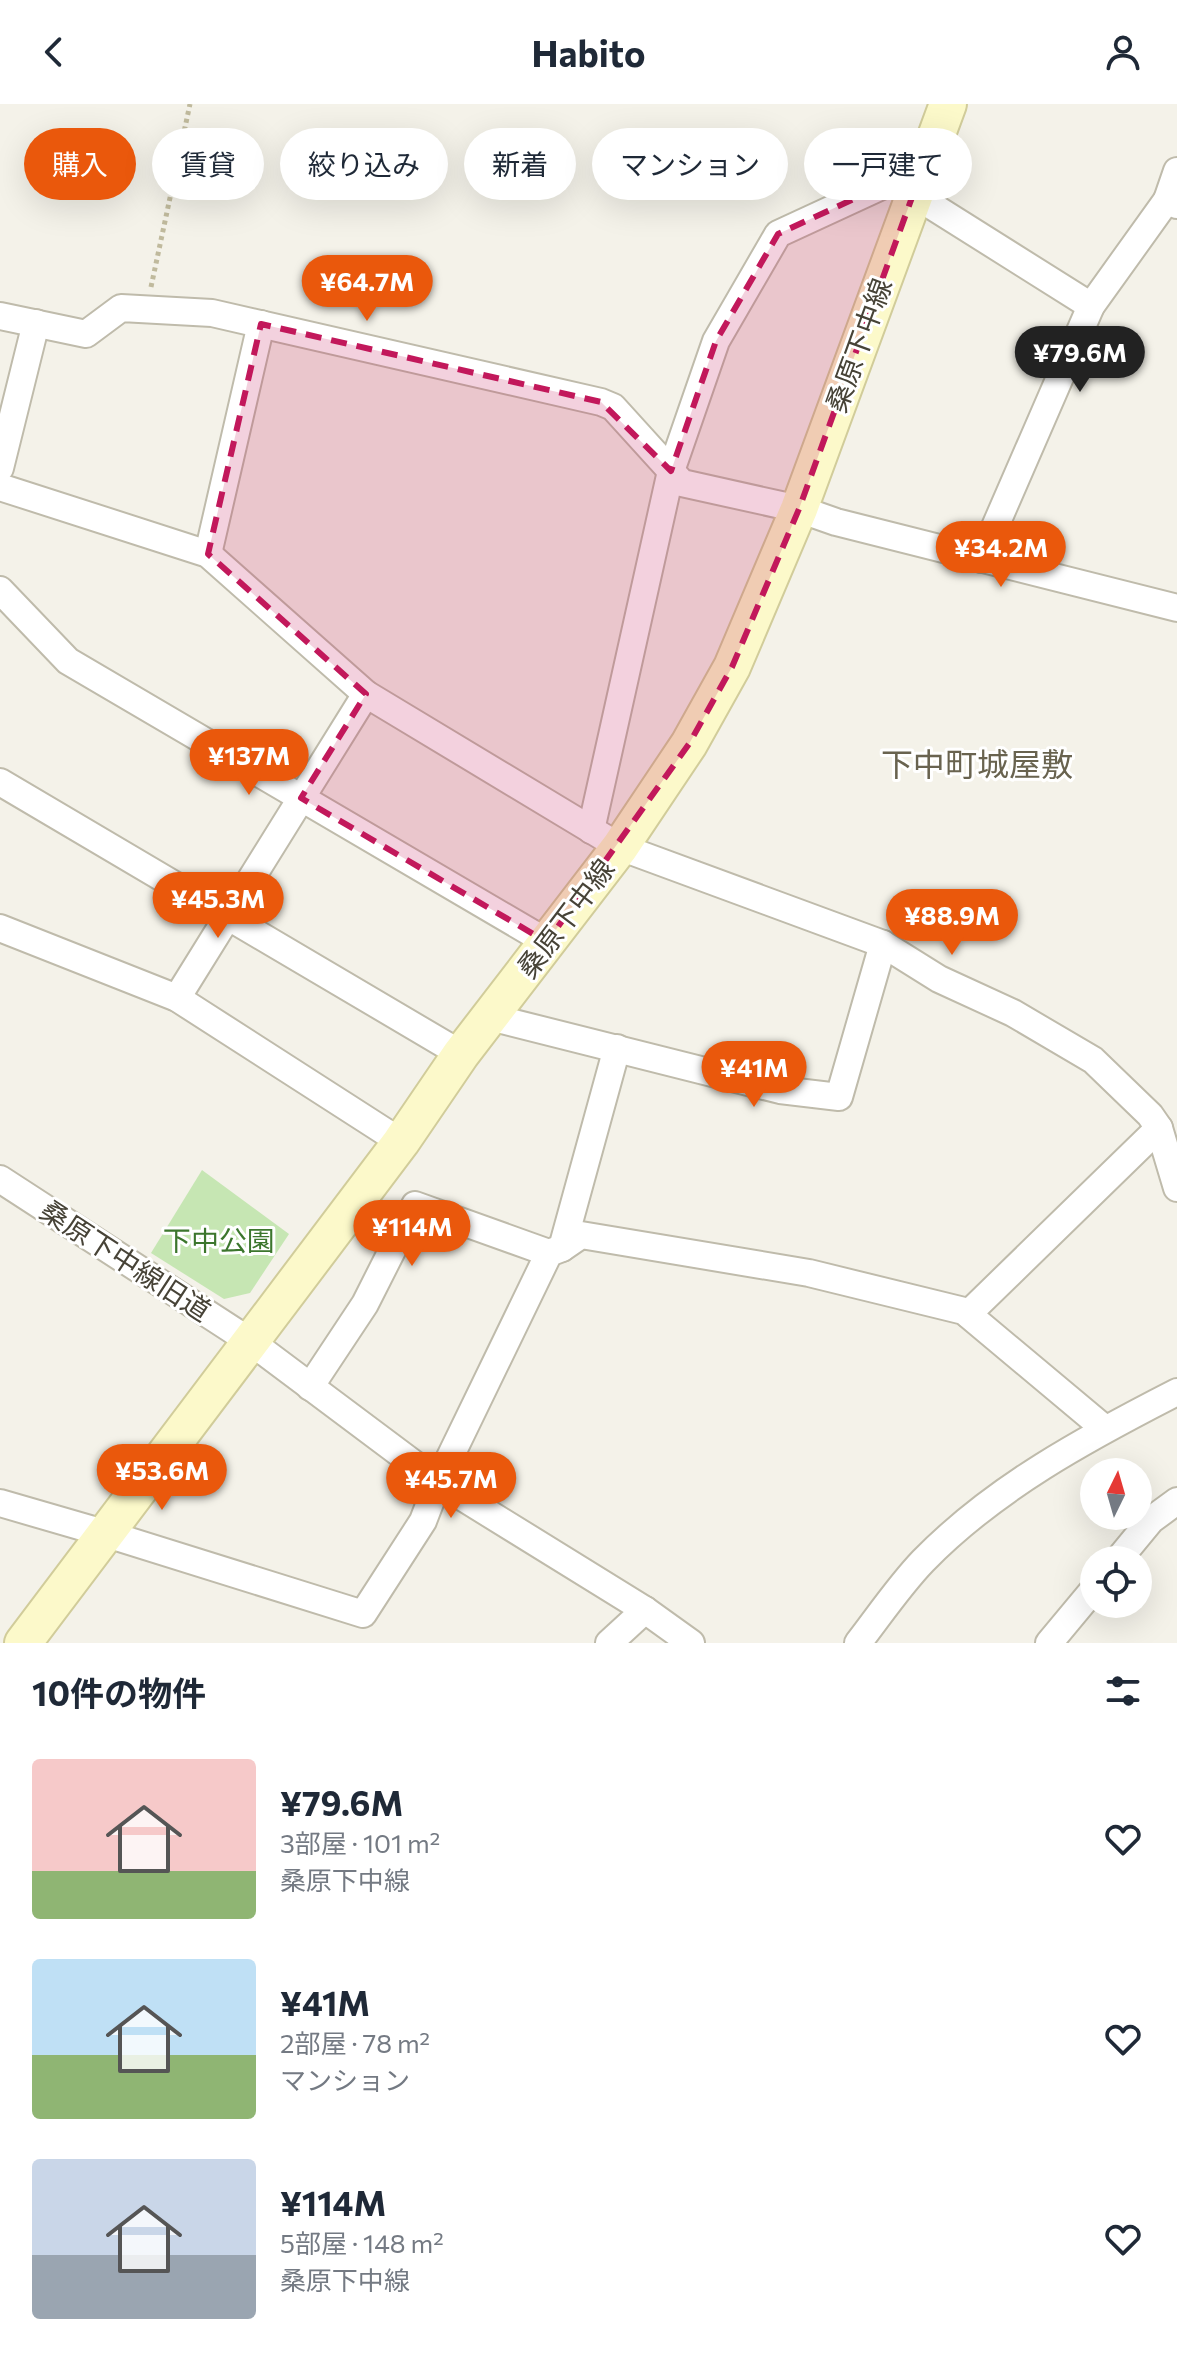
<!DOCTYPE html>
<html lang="ja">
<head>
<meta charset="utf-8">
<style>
	:root { --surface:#fff; --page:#f6f6f7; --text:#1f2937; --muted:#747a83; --accent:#ea580c }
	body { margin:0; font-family:Commissioner,"Noto Sans JP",sans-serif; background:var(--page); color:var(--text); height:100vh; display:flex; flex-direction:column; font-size:30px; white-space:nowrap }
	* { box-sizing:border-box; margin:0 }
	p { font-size:26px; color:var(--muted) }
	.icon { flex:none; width:44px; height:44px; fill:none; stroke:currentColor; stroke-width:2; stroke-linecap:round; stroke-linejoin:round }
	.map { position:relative; height:1539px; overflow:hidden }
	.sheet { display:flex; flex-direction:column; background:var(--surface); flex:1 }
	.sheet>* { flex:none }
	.guide { position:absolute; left:24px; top:24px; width:1130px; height:72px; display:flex; gap:16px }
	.needle { width:52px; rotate:5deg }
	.tools { position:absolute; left:1080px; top:1354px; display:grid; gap:16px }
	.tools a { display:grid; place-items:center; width:72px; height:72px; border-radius:50%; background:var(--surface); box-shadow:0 8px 32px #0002; font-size:40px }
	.price { position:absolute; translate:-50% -68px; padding:0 18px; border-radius:28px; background:var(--accent); color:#fff; font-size:26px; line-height:52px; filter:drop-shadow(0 2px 4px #0008) }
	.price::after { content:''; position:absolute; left:50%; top:48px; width:24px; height:18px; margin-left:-12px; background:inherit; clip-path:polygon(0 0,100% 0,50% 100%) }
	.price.current { background:#222; color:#fff }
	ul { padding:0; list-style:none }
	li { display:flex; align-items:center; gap:24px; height:200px; padding:0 32px }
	li span { display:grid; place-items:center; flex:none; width:224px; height:160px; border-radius:8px; color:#555 }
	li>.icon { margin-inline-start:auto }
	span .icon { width:96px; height:96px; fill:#fffc; stroke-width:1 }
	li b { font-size:34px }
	h2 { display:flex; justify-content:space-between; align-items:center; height:96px; padding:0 32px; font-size:34px }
	.tag { padding:0 28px; border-radius:36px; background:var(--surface); box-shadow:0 8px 32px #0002; font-size:28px; line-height:72px }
	.tag.current { background:var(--accent); color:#fff }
	header { display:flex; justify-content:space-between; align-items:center; height:104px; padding:0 32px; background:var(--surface); font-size:36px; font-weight:700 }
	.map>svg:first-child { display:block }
	.green { fill:#c6e6b3 }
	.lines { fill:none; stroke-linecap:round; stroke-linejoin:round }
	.minor-casing { stroke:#bfbbab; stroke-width:30 }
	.secondary-casing { stroke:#d1cc9a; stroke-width:40 }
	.path { stroke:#c0ba9d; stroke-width:5; stroke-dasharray:4 4; stroke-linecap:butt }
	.minor { stroke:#fff; stroke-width:26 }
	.secondary { stroke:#fcf9ca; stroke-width:36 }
	.marked { fill:#c2185b; fill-opacity:0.2; stroke:#c2185b; stroke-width:6; stroke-dasharray:16 10; stroke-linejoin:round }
	.labels { text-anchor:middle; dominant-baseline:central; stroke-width:6; stroke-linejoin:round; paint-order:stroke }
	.street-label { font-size:28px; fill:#474337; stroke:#fff }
	.park-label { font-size:28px; fill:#3c762d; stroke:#fff }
	.quarter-label { font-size:32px; fill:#69634f; stroke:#fff }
</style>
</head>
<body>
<header><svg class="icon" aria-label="back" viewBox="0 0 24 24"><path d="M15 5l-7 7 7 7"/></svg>Habito<svg class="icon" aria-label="person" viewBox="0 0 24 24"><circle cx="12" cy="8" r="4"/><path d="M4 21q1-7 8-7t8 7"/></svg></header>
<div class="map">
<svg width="1177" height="1539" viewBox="0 0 1177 1539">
	<rect width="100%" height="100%" fill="#f4f2e9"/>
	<!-- green -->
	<path class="green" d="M202 1066 289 1130 250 1189 224 1195 151 1149Z"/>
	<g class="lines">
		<defs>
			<g id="minor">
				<path d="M913 90 1091 202"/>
				<path d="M1167 96 1177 67"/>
				<path d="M0 212 86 230 121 204 212 209 601 298 613 303 682 379 799 405 836 418 1177 504"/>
				<path d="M0 364 36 219"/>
				<path d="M0 383 208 450 366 590 620 743 883 840 939 875 1013 909 1093 956 1150 1011 1159 1024 1177 1084"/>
				<path d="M208 450 261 220"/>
				<path d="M981 455 1091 202 1167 96 1177 101"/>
				<path d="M0 486 68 557 547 838"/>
				<path d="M0 678 461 950"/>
				<path d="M591 726 671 367 716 237 778 130 923 63"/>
				<path d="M0 824 177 894 401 1038"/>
				<path d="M177 894 366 590"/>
				<path d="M490 913 780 986 839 993 883 840"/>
				<path d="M0 1075 251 1238 438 1378 645 1506 691 1539"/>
				<path d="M562 1144 617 944"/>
				<path d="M968 1210 1159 1024"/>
				<path d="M310 1283 365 1200 415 1101 549 1149"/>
				<path d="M0 1399 107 1430 363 1510 423 1417 438 1378 549 1149 562 1144 581 1131 809 1169 964 1207 1105 1325"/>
				<path d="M1118 1456 1151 1416 1177 1397"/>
				<path d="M609 1539 645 1506"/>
				<path d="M858 1539C879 1512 899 1482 923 1457 994 1384 1087 1334 1177 1288"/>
				<path d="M1049 1539 1094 1485"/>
			</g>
			<path id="secondary" d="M23 1539 401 1038 461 950 620 743 689 640 732 563 799 405 948 0"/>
		</defs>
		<!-- minor casing -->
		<use href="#minor" class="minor-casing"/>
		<!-- secondary casing -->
		<use href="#secondary" class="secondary-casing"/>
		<!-- path -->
		<path class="path" d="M151 183 190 0"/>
		<!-- minor -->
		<use href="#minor" class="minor"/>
		<!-- secondary -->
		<use href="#secondary" class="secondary"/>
	</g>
	<!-- marked area -->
	<path class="marked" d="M923 63 799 405 732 563 689 640 547 838 301 694 366 590 208 450 261 220 601 298 671 367 716 237 778 130Z"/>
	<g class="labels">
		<!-- street labels -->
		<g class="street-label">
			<text transform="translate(858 241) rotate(-70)">桑原下中線</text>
			<text transform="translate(565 814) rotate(-53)">桑原下中線</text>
			<text transform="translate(126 1156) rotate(33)">桑原下中線旧道</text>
		</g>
		<!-- park labels -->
		<g class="park-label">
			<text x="219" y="1136">下中公園</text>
		</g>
		<!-- quarter labels -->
		<g class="quarter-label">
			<text x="977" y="659">下中町城屋敷</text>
		</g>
	</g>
</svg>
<div class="tools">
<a><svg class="needle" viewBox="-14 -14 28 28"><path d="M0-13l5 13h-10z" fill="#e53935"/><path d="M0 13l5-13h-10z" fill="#747a83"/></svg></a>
<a><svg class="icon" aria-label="locate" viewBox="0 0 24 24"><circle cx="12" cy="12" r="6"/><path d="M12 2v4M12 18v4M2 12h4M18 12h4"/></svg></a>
</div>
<b class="price" style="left:367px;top:219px">¥64.7M</b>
<b class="price current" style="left:1080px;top:290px">¥79.6M</b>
<b class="price" style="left:1001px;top:485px">¥34.2M</b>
<b class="price" style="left:249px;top:693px">¥137M</b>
<b class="price" style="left:218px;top:836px">¥45.3M</b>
<b class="price" style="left:952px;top:853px">¥88.9M</b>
<b class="price" style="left:754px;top:1005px">¥41M</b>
<b class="price" style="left:412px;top:1164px">¥114M</b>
<b class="price" style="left:162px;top:1408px">¥53.6M</b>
<b class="price" style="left:451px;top:1416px">¥45.7M</b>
<div class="guide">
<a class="tag current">購入</a>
<a class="tag">賃貸</a>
<a class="tag">絞り込み</a>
<a class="tag">新着</a>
<a class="tag">マンション</a>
<a class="tag">一戸建て</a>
</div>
</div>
<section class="sheet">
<h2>10件の物件<svg class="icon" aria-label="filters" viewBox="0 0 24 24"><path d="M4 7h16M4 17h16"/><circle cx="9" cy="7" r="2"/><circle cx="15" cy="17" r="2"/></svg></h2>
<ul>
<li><span style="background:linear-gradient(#f6c9c9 70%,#8fb573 0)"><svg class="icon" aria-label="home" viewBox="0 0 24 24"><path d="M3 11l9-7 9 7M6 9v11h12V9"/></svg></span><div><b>¥79.6M</b><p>3部屋 · 101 m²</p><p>桑原下中線</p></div><svg class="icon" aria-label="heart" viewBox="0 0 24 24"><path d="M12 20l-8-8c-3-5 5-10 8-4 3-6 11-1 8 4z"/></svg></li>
<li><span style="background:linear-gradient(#bfe0f5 60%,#8fb573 0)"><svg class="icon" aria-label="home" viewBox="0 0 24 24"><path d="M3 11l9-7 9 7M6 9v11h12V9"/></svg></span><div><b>¥41M</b><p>2部屋 · 78 m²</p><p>マンション</p></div><svg class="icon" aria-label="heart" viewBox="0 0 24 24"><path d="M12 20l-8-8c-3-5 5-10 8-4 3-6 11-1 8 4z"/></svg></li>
<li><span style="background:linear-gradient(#c9d6e8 60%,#9aa5b1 0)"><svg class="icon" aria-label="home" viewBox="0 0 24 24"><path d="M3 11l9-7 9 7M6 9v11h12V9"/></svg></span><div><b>¥114M</b><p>5部屋 · 148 m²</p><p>桑原下中線</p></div><svg class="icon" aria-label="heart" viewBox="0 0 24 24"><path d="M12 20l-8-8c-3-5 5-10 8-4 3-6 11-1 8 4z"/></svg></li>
</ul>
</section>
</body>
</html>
